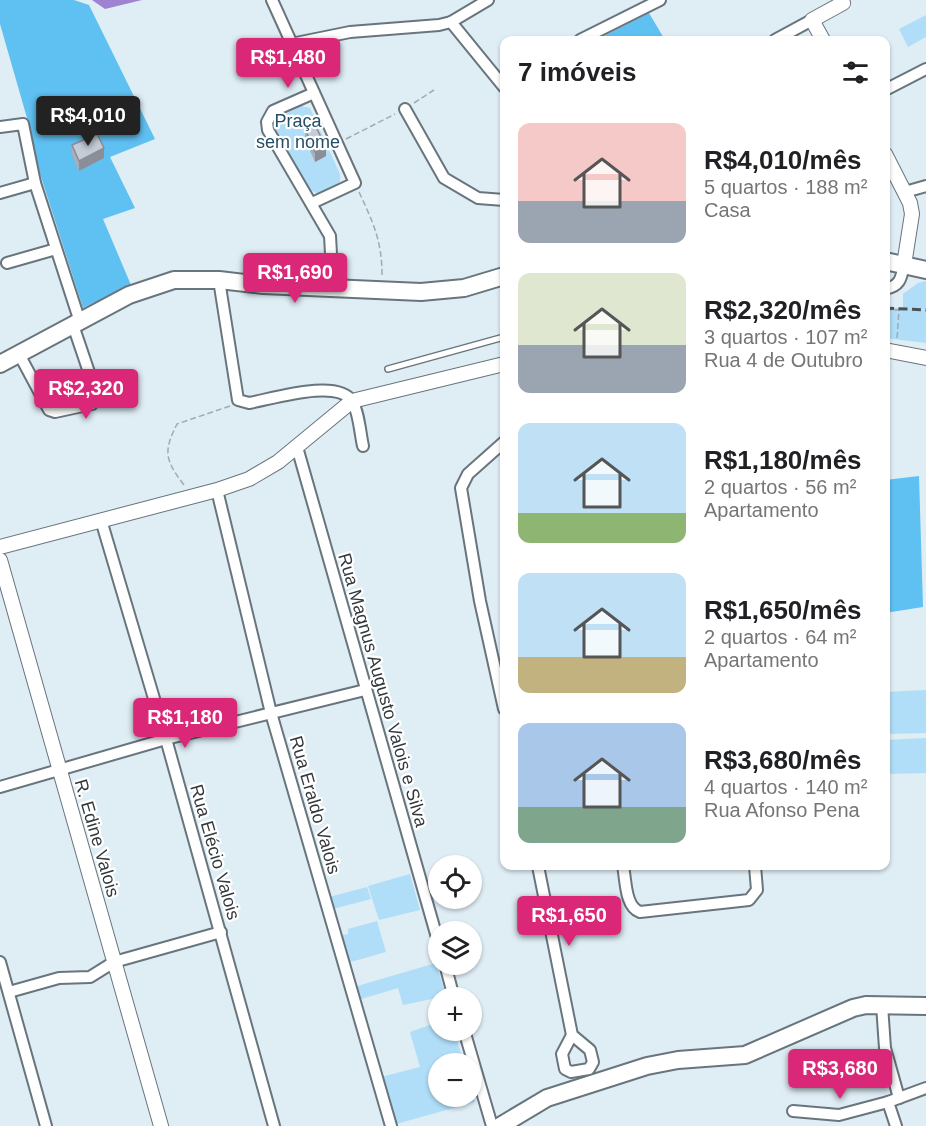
<!DOCTYPE html>
<html lang="pt">
<head>
<meta charset="utf-8">
<style>
	:root { --surface:#fff; --page:#f2f2f2; --text:#202124; --muted:#757577; --accent:#db2777 }
	body { margin:0; font-family:Arial,sans-serif; background:var(--page); color:var(--text); height:100vh; display:flex; flex-direction:column; font-size:22px; white-space:nowrap }
	* { box-sizing:border-box; margin:0 }
	p { font-size:20px; color:var(--muted) }
	.icon { flex:none; width:33px; height:33px; fill:none; stroke:currentColor; stroke-width:2; stroke-linecap:round; stroke-linejoin:round }
	.map { position:relative; flex:1; overflow:hidden }
	.side { position:absolute; left:500px; top:36px; width:390px; height:834px; display:flex; flex-direction:column; background:var(--surface); border-radius:12px; box-shadow:0 2px 4px #0004 }
	.side>* { flex:none }
	.fabs { position:absolute; left:428px; top:855px; display:grid; gap:12px }
	.fabs a { display:grid; place-items:center; width:54px; height:54px; border-radius:50%; background:var(--surface); box-shadow:0 2px 4px #0004; font-size:30px }
	.price { position:absolute; translate:-50% -51px; padding:0 14px; border-radius:6px; background:var(--accent); color:#fff; font-size:20px; line-height:39px; filter:drop-shadow(0 2px 3px #0008) }
	.price::after { content:''; position:absolute; left:50%; top:36px; width:18px; height:14px; margin-left:-9px; background:inherit; clip-path:polygon(0 0,100% 0,50% 100%) }
	.price.active { background:#222; color:#fff }
	ul { padding:0; list-style:none }
	li { display:flex; align-items:center; gap:18px; height:150px; padding:0 18px }
	li span { display:grid; place-items:center; flex:none; width:168px; height:120px; border-radius:12px; color:#555 }
	li>.icon { margin-inline-start:auto }
	span .icon { width:72px; height:72px; fill:#fffc; stroke-width:1 }
	li b { font-size:26px }
	h2 { display:flex; justify-content:space-between; align-items:center; height:72px; padding:0 18px; font-size:26px }
	.map>svg:first-child { display:block }
	.green { fill:#b0ddf7 }
	.forest { fill:#5fc0f2 }
	.water { fill:#9f83d1 }
	.lines { fill:none; stroke-linecap:round; stroke-linejoin:round }
	.service-casing { stroke:#69757c; stroke-width:8 }
	.minor-casing { stroke:#69757c; stroke-width:14 }
	.tertiary-casing { stroke:#69757c; stroke-width:16 }
	.secondary-casing { stroke:#69757c; stroke-width:20 }
	.path { stroke:#a0abb1; stroke-width:1.5; stroke-dasharray:6 3; stroke-linecap:butt }
	.service { stroke:#fff; stroke-width:5 }
	.minor { stroke:#fff; stroke-width:10 }
	.tertiary { stroke:#fff; stroke-width:14 }
	.secondary { stroke:#fff; stroke-width:16 }
	.rail { stroke:#4b5155; stroke-width:3; stroke-dasharray:9 4.5; stroke-linecap:butt }
	.wall { fill:#a9afb9 }
	.shaded-wall { fill:#8a8e96 }
	.building { fill:#c5cbd7; stroke:#8a8e96; stroke-width:1.5 }
	.labels { text-anchor:middle; dominant-baseline:central; stroke-width:4.5; stroke-linejoin:round; paint-order:stroke }
	.park-label { font-size:18px; fill:#254e64; stroke:#fff }
	.street-label { font-size:18px; fill:#33383b; stroke:#fff }
</style>
</head>
<body>
<div class="map">
<svg width="926" height="1126" viewBox="0 0 926 1126">
	<rect width="100%" height="100%" fill="#dfedf5"/>
	<!-- green -->
	<g class="green">
		<path d="M926 15V37L908 47 899 29Z"/>
		<path d="M301 106 310 108 340 174V182L321 195 308 189 274 129 273 124 279 117Z"/>
		<path d="M926 281V309L908 308 926 310V343L885 338V307L903 308V294L918 283Z"/>
		<path d="M926 690V733L885 734V692Z"/>
		<path d="M926 738V773L885 774V740Z"/>
		<path d="M410 874 420 910 379 920 368 886Z"/>
		<path d="M367 887 371 899 333 909 329 897Z"/>
		<path d="M377 921 386 952 347 963 339 936 348 934V929Z"/>
		<path d="M436 963 446 996 403 1005 398 988 358 1000 354 987Z"/>
		<path d="M438 1022V1030L454 1031 464 1063 438 1064V1096H471V1087L475 1102 396 1124 381 1077 420 1067 410 1032Z"/>
	</g>
	<!-- forest -->
	<g class="forest">
		<path d="M0 0H74L89 5 155 139 110 157 135 208 103 219 131 285 83 308 35 158 27 118 0 24Z"/>
		<path d="M649 13 665 40H596Z"/>
		<path d="M919 476 923 607 885 613V480Z"/>
	</g>
	<!-- water -->
	<path class="water" d="M92 0H142L105 9Z"/>
	<g class="lines">
		<defs>
			<path id="service" d="M388 369 504 337"/>
			<g id="minor">
				<path d="M272 0 355 183 312 203"/>
				<path d="M451 22 504 87"/>
				<path d="M580 40 660 0"/>
				<path d="M775 40 812 20"/>
				<path d="M291 44 350 32 439 25 451 22 488 0"/>
				<path d="M885 90 926 69"/>
				<path d="M314 93 273 111 267 122 268 130 330 236 333 289"/>
				<path d="M405 109 444 178 478 198 504 200"/>
				<path d="M0 127 23 124 35 183 80 322"/>
				<path d="M905 192 926 186"/>
				<path d="M0 193 35 183"/>
				<path d="M7 263 56 249"/>
				<path d="M219 280 238 400 249 403C272 399 337 378 352 401 359 412 360 433 363 446"/>
				<path d="M885 289C900 286 901 279 904 265"/>
				<path d="M19 354 49 410 55 412 92 404 95 390 73 325"/>
				<path d="M504 442 468 474 461 488 480 601 504 709"/>
				<path d="M297 447 438 941"/>
				<path d="M217 490 271 713 391 1126"/>
				<path d="M101 520 166 739 274 1126"/>
				<path d="M0 787 166 739 365 690"/>
				<path d="M538 866 572 1035 590 1050 593 1062 589 1069 571 1072 565 1069 562 1054 572 1035"/>
				<path d="M623 866C626 880 625 907 640 912L749 900 757 890 755 866"/>
				<path d="M0 962 46 1126"/>
				<path d="M445 964 454 998"/>
				<path d="M9 992 59 978 90 977 114 962 221 932"/>
				<path d="M882 1005 885 1048 899 1098"/>
				<path d="M464 1030 492 1126"/>
				<path d="M793 1111 839 1115 888 1102"/>
				<path d="M896 1126 888 1102 926 1088"/>
			</g>
			<g id="tertiary">
				<path d="M823 40 812 20 843 3 842 0"/>
				<path d="M885 154 910 203 912 214 904 265"/>
				<path d="M885 350 926 358"/>
				<path d="M0 547 217 490 249 479 278 462 352 401 504 364"/>
				<path d="M0 560 161 1126"/>
			</g>
			<g id="secondary">
				<path d="M885 261 926 270"/>
				<path d="M0 364 129 295 174 280H219L263 285 421 292 464 288 504 276"/>
				<path d="M500 1126 547 1098 647 1066 678 1060 745 1055 853 1008 866 1005 926 1006"/>
			</g>
		</defs>
		<!-- service casing -->
		<use href="#service" class="service-casing"/>
		<!-- minor casing -->
		<use href="#minor" class="minor-casing"/>
		<!-- tertiary casing -->
		<use href="#tertiary" class="tertiary-casing"/>
		<!-- secondary casing -->
		<use href="#secondary" class="secondary-casing"/>
		<!-- path -->
		<g class="path">
			<path d="M414 103 434 90"/>
			<path d="M346 139 395 114"/>
			<path d="M359 192C373 222 382 241 382 275"/>
			<path d="M885 310H899L897 339"/>
			<path d="M184 485C165 460 163 452 177 424L230 406"/>
		</g>
		<!-- service -->
		<use href="#service" class="service"/>
		<!-- minor -->
		<use href="#minor" class="minor"/>
		<!-- tertiary -->
		<use href="#tertiary" class="tertiary"/>
		<!-- secondary -->
		<use href="#secondary" class="secondary"/>
		<!-- rail -->
		<path class="rail" d="M885 308 926 310"/>
	</g>
	<!-- wall -->
	<g class="wall">
		<path d="M305 129 326 156 315 162 305 139Z"/>
		<path d="M72 145 104 158 79 171 72 155Z"/>
	</g>
	<!-- shaded-wall -->
	<g class="shaded-wall">
		<path d="M326 147V156L315 162V152Z"/>
		<path d="M104 148V158L79 171V161Z"/>
	</g>
	<!-- building -->
	<g class="building">
		<path d="M314 123 326 147 315 152 305 129Z"/>
		<path d="M97 134 104 148 79 161 72 145Z"/>
	</g>
	<g class="labels">
		<!-- park labels -->
		<g class="park-label">
			<text x="298" y="121">Praça<tspan x="298" dy="21">sem nome</tspan></text>
		</g>
		<!-- street labels -->
		<g class="street-label">
			<text transform="translate(383 690) rotate(74)">Rua Magnus Augusto Valois e Silva</text>
			<text transform="translate(315 805) rotate(74)">Rua Eraldo Valois</text>
			<text transform="translate(97 838) rotate(74)">R. Edine Valois</text>
			<text transform="translate(215 852) rotate(74)">Rua Elécio Valois</text>
		</g>
	</g>
</svg>
<div class="fabs">
<a><svg class="icon" aria-label="locate" viewBox="0 0 24 24"><circle cx="12" cy="12" r="6"/><path d="M12 2v4M12 18v4M2 12h4M18 12h4"/></svg></a>
<a><svg class="icon" aria-label="layers" viewBox="0 0 24 24"><path d="M12 4l9 5-9 5-9-5zM3 14l9 5 9-5"/></svg></a>
<a>+</a>
<a>−</a>
</div>
<b class="price" style="left:288px;top:89px">R$1,480</b>
<b class="price active" style="left:88px;top:147px">R$4,010</b>
<b class="price" style="left:295px;top:304px">R$1,690</b>
<b class="price" style="left:86px;top:420px">R$2,320</b>
<b class="price" style="left:185px;top:749px">R$1,180</b>
<b class="price" style="left:569px;top:947px">R$1,650</b>
<b class="price" style="left:840px;top:1100px">R$3,680</b>
<section class="side">
<h2>7 imóveis<svg class="icon" aria-label="filters" viewBox="0 0 24 24"><path d="M4 7h16M4 17h16"/><circle cx="9" cy="7" r="2"/><circle cx="15" cy="17" r="2"/></svg></h2>
<ul>
<li><span style="background:linear-gradient(#f6c9c9 65%,#9aa5b1 0)"><svg class="icon" aria-label="home" viewBox="0 0 24 24"><path d="M3 11l9-7 9 7M6 9v11h12V9"/></svg></span><div><b>R$4,010/mês</b><p>5 quartos · 188 m²</p><p>Casa</p></div></li>
<li><span style="background:linear-gradient(#dfe7d0 60%,#9aa5b1 0)"><svg class="icon" aria-label="home" viewBox="0 0 24 24"><path d="M3 11l9-7 9 7M6 9v11h12V9"/></svg></span><div><b>R$2,320/mês</b><p>3 quartos · 107 m²</p><p>Rua 4 de Outubro</p></div></li>
<li><span style="background:linear-gradient(#bfe0f5 75%,#8fb573 0)"><svg class="icon" aria-label="home" viewBox="0 0 24 24"><path d="M3 11l9-7 9 7M6 9v11h12V9"/></svg></span><div><b>R$1,180/mês</b><p>2 quartos · 56 m²</p><p>Apartamento</p></div></li>
<li><span style="background:linear-gradient(#bfe0f5 70%,#c2b280 0)"><svg class="icon" aria-label="home" viewBox="0 0 24 24"><path d="M3 11l9-7 9 7M6 9v11h12V9"/></svg></span><div><b>R$1,650/mês</b><p>2 quartos · 64 m²</p><p>Apartamento</p></div></li>
<li><span style="background:linear-gradient(#a9c7e8 70%,#7fa58c 0)"><svg class="icon" aria-label="home" viewBox="0 0 24 24"><path d="M3 11l9-7 9 7M6 9v11h12V9"/></svg></span><div><b>R$3,680/mês</b><p>4 quartos · 140 m²</p><p>Rua Afonso Pena</p></div></li>
</ul>
</section>
</div>
</body>
</html>
